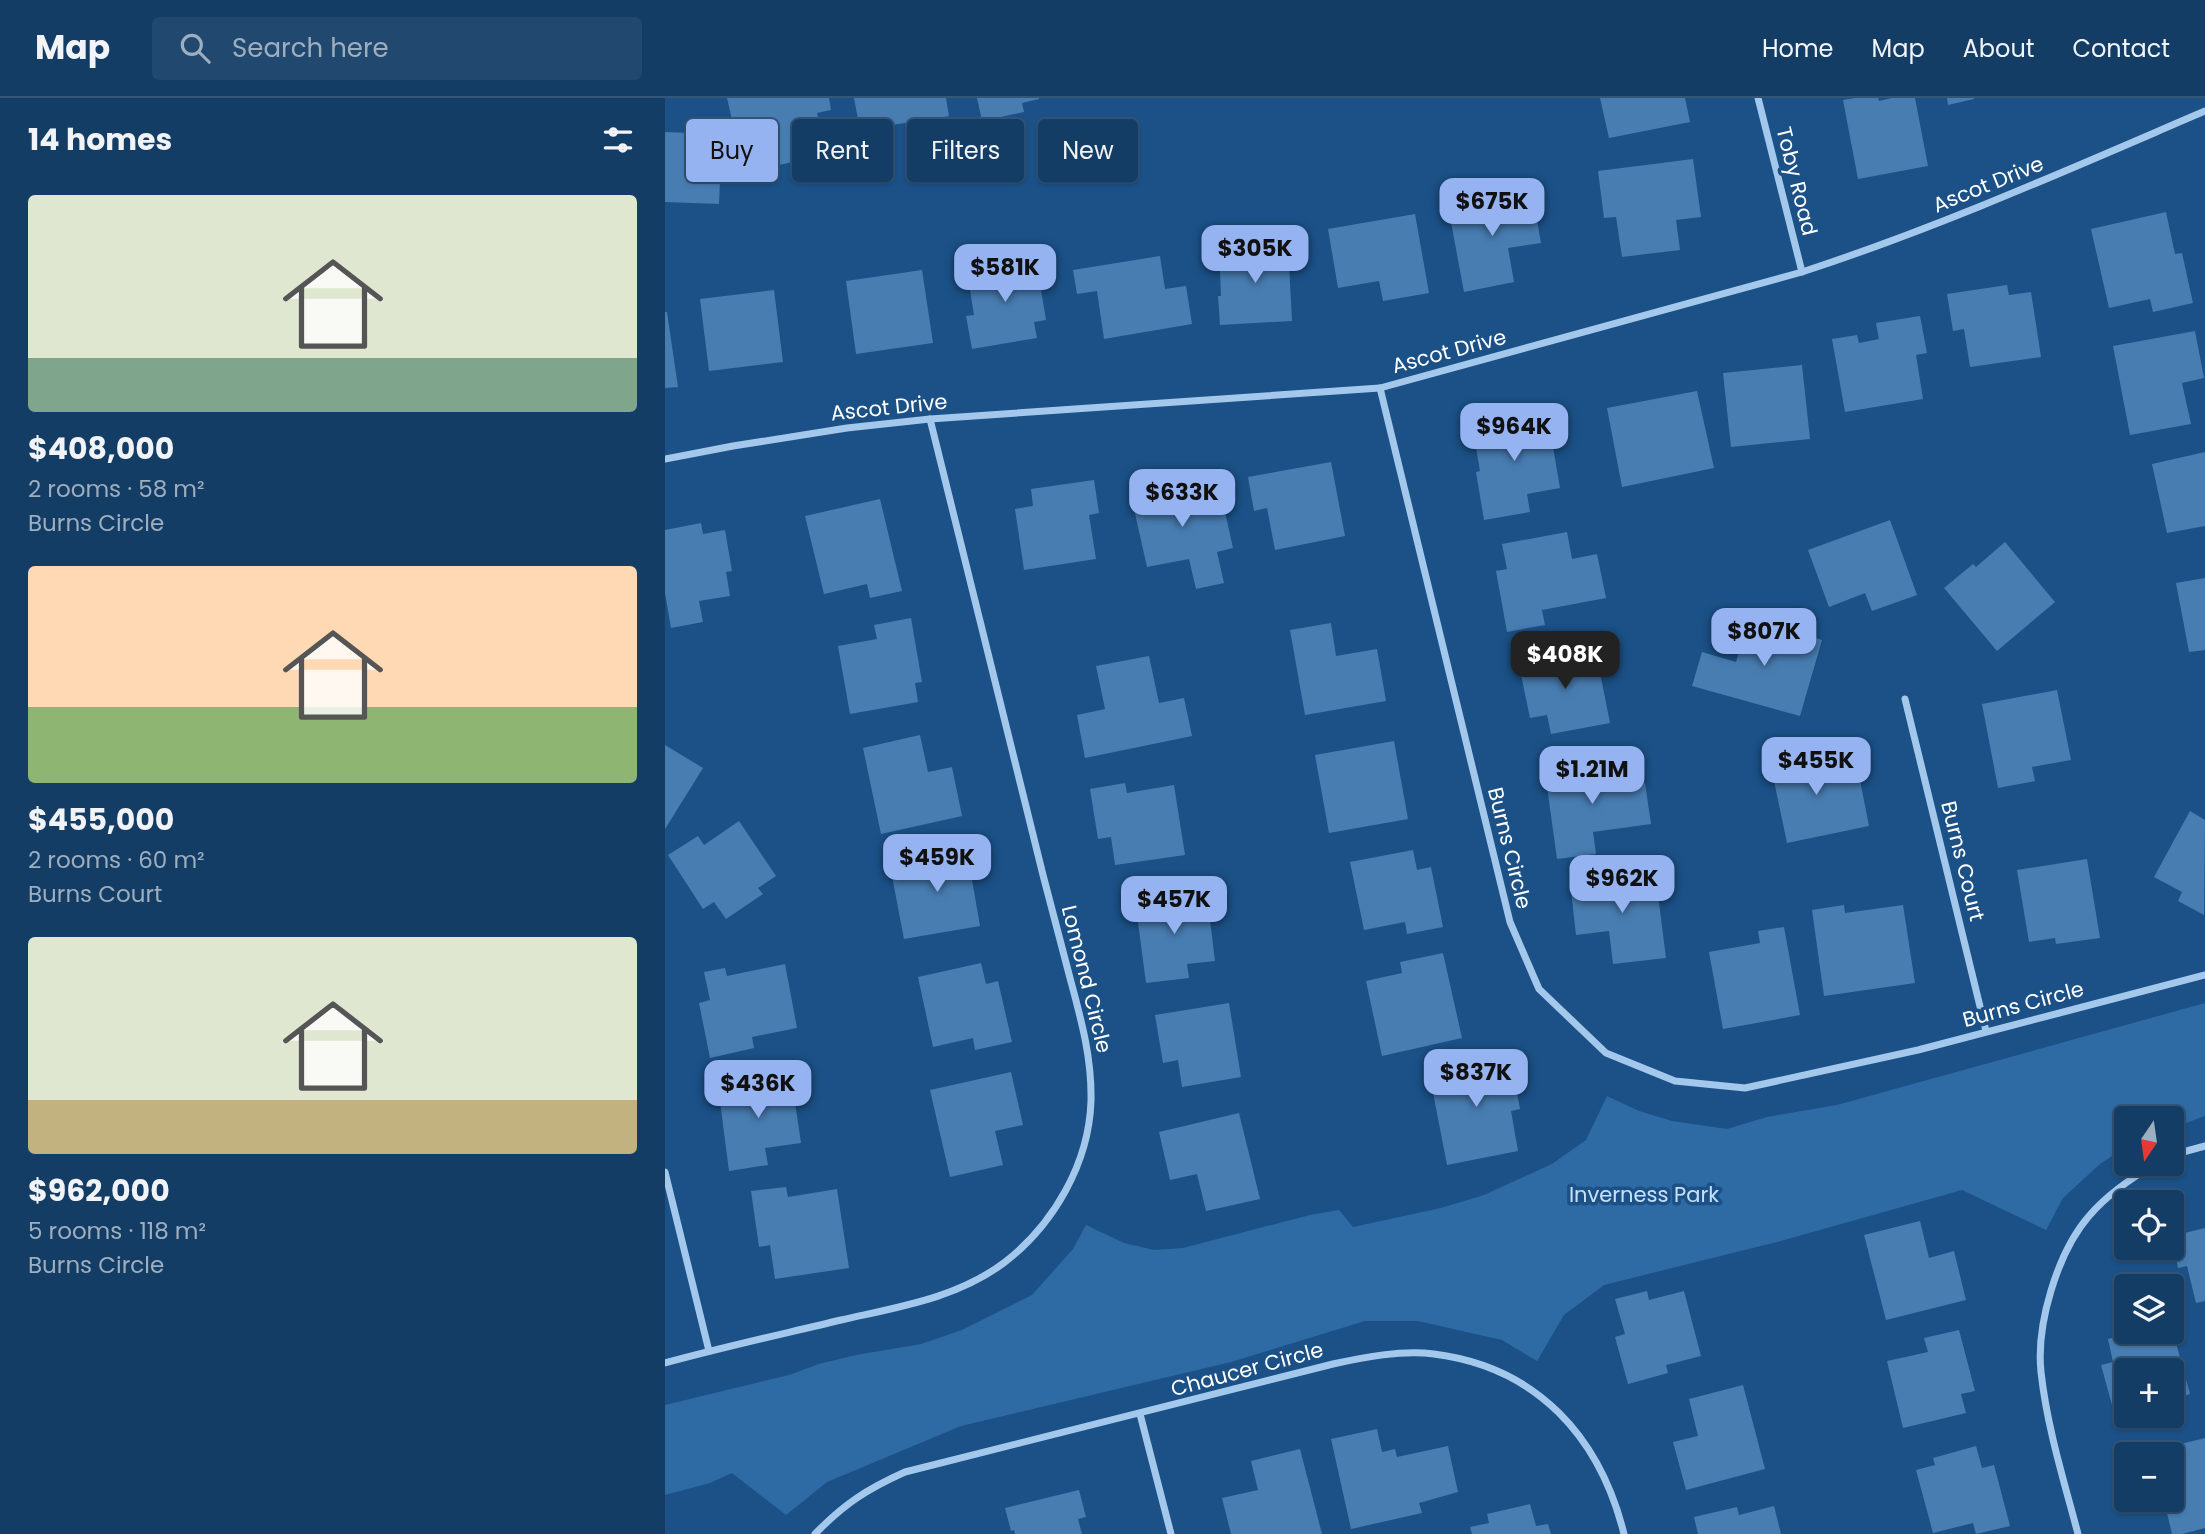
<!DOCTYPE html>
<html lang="en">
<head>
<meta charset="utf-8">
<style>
	:root { --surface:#143d65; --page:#21486e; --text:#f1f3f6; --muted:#9daebf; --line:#335679; --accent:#95b2f1 }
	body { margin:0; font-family:Poppins,sans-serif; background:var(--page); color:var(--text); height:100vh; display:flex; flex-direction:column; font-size:26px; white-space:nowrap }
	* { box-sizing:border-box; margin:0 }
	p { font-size:23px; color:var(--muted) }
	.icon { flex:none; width:38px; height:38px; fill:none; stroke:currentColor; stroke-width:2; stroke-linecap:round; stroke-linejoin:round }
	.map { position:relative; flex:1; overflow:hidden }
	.details { display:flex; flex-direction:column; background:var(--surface); width:665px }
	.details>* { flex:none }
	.banner { position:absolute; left:21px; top:21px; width:665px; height:63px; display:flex; gap:14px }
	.needle { width:46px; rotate:193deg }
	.fabs { position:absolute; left:1449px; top:1008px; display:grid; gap:14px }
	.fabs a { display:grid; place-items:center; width:70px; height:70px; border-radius:7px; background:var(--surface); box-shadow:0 2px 5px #0004,0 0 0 2px var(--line); font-size:35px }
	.price { position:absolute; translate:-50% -60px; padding:0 16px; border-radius:14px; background:var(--accent); color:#111; font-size:23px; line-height:46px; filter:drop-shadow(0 2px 4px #0008) }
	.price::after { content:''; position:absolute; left:50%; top:42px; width:21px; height:16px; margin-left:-10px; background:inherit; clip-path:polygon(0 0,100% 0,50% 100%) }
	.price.active { background:#222; color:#fff }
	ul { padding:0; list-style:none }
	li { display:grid; align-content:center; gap:14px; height:371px; padding:0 28px }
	li span { display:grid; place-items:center; height:217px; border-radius:7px; color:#555 }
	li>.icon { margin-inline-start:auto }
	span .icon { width:126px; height:126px; fill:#fffc; stroke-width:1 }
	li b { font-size:30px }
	h2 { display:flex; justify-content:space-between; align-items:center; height:84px; padding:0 28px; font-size:30px }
	.pill { padding:0 24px; border-radius:7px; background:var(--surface); box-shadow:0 2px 5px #0004,0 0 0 2px var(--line); font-size:24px; line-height:63px }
	.pill.active { background:var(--accent); color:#111 }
	header { display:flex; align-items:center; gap:42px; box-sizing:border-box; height:98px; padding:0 35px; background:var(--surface); border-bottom:2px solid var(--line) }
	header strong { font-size:33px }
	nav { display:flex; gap:38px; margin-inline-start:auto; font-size:24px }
	.search { width:490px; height:63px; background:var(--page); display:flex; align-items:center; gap:18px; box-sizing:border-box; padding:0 24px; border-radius:7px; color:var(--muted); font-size:26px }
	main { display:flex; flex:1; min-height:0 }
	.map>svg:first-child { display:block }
	.green { fill:#2e6ba5 }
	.building { fill:#487db2 }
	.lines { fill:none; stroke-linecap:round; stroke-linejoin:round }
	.street { stroke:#a3c8ec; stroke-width:7 }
	.labels { text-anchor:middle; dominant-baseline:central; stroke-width:7; stroke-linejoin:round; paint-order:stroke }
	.street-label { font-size:21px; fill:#fff; stroke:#1b5187 }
	.park-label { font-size:21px; fill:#c8e1f9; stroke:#1b5187 }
</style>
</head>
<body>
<header>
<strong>Map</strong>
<div class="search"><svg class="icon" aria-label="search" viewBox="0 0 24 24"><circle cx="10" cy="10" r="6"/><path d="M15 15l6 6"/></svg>Search here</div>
<nav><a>Home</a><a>Map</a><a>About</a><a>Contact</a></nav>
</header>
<main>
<section class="details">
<h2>14 homes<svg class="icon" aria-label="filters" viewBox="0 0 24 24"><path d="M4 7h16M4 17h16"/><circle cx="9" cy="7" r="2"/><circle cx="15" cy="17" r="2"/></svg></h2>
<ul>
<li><span style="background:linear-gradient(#dfe7d0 75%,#7fa58c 0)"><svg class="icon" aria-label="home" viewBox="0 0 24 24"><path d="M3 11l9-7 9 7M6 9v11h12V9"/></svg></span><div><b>$408,000</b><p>2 rooms · 58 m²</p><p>Burns Circle</p></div></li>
<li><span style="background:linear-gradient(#ffd9b3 65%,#8fb573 0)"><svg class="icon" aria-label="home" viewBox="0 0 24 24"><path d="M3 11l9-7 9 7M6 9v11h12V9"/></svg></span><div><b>$455,000</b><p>2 rooms · 60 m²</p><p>Burns Court</p></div></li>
<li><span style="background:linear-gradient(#dfe7d0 75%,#c2b280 0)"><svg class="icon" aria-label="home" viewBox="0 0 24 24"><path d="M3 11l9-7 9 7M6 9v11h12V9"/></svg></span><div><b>$962,000</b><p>5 rooms · 118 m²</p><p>Burns Circle</p></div></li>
</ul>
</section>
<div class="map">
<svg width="1540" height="1436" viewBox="0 0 1540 1436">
	<rect width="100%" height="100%" fill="#1b5187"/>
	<!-- green -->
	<path class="green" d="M1540 905V1018L1507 1030V1020H1461V1049L1435 1066 1398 1100 1381 1132 1297 1092 1112 1144 939 1187 899 1217 872 1263 837 1242 753 1223H700L566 1264 296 1328 162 1384 121 1417 67 1375 45 1385 0 1397V1307L124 1277 154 1266 191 1257 256 1246 297 1232 367 1197 408 1151 421 1127 459 1145 489 1152 518 1150 645 1117 674 1112 688 1129 776 1110 819 1097 887 1066 921 1042 942 998 974 1013 1007 1023 1062 1031 1102 1019 1172 1007Z"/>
	<!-- building -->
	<g class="building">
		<path d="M62 0H164L166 12 152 15 162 56 79 75Z"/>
		<path d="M189 0H281L284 18 195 32Z"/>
		<path d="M312 0H374V1L357 5 359 14 317 23Z"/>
		<path d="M935 0H1020L1025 24 944 40Z"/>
		<path d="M1190 0H1213L1214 3 1227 0H1250L1263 68 1193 81 1178 2Z"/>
		<path d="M1282 0H1309V1L1283 7Z"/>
		<path d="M0 34 57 36 54 106 0 104Z"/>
		<path d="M1028 61 1036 119 1011 122 1015 152 957 159 951 119 939 120 933 73Z"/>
		<path d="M867 94 876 145 843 150 849 184 799 194 783 108Z"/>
		<path d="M1501 114 1510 156 1517 155 1528 205 1488 214 1485 201 1444 210 1426 131Z"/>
		<path d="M750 116 764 195 718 203 714 183 673 190 663 131Z"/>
		<path d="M623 146 627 223 555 227 553 198H556L554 149Z"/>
		<path d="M495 158 500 191 521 188 527 226 439 241 432 193 412 196 408 172Z"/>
		<path d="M371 161 381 222 369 224 372 240 307 251 301 218 309 217 302 173Z"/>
		<path d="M257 172 268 245 191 256 181 183Z"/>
		<path d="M1342 187 1344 197 1366 194 1376 259 1305 269 1299 231 1288 233 1282 196Z"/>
		<path d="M109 192 118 264 44 273 35 201Z"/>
		<path d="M0 214H2L13 289 0 290Z"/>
		<path d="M1255 218 1262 255 1251 257 1258 301 1180 314 1167 241 1192 237 1194 245 1214 241 1211 225Z"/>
		<path d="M1530 233 1539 280 1517 285 1526 326 1465 337 1448 248Z"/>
		<path d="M1137 267 1145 341 1066 349 1058 275Z"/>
		<path d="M1032 293 1049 370 957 389 942 310Z"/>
		<path d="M882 314 895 390 862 396 865 414 819 422 811 374 815 373 807 326Z"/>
		<path d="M1540 354V428L1502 435 1487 366Z"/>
		<path d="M666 364 680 438 610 452 602 410 589 413 583 379Z"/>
		<path d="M511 379 516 405 556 396 568 450 552 454 559 485 531 491 524 461 482 469 464 389Z"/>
		<path d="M429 382 434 415 424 417 431 461 359 472 350 411 368 408 366 391Z"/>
		<path d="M215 401 237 493 205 500 202 486 159 496 140 418Z"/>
		<path d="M1225 422 1252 497 1207 513 1200 495 1164 509 1143 452Z"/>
		<path d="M36 425 38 436 60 432 67 473 61 474 65 498 34 503 38 524 6 530 0 495V432Z"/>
		<path d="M902 434 907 461 932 456 941 500 877 512 880 527 842 534 831 473 842 471 837 446Z"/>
		<path d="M1340 444 1390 504 1332 553 1279 490 1308 466 1311 469Z"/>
		<path d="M1540 480V552L1524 554 1511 485Z"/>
		<path d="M246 520 257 584 250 585 253 604 185 616 173 548 212 541 209 527Z"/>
		<path d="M1083 523 1115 532 1118 524 1135 528 1133 534 1157 542 1135 618 1027 588 1037 554 1071 564Z"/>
		<path d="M666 525 671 558 712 551 721 603 640 617 625 532Z"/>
		<path d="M890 554 892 562 931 554 945 625 886 636 882 617 865 620 853 562Z"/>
		<path d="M484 558 494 605 519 600 527 638 420 660 412 617 440 611 431 568Z"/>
		<path d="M1392 592 1406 662 1367 669 1370 683 1333 690 1317 606Z"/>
		<path d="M255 637 263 674 287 669 297 718 216 736 198 650Z"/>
		<path d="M729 643 743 721 664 735 650 657Z"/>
		<path d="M0 647 38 670 0 731Z"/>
		<path d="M1154 648 1161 679 1193 672 1204 728 1122 745 1104 659Z"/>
		<path d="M953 664 956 689 980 685 986 726 928 734 931 756 892 761 880 674Z"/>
		<path d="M460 685 462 695 509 687 520 757 450 767 446 739 433 741 425 691Z"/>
		<path d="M1525 713 1540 722 1539 817 1513 803 1517 794 1489 779Z"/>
		<path d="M74 723 111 778 93 790 98 796 61 821 49 804 38 811 3 757 33 738 39 747Z"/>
		<path d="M301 747 315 828 239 841 226 773 259 767 257 755Z"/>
		<path d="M748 752 752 772 766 769 778 829 742 836 740 824 699 832 685 764Z"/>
		<path d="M1422 761 1435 840 1391 846 1390 840 1364 844 1352 772Z"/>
		<path d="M990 773 1001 860 948 866 944 833 911 837 905 784Z"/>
		<path d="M500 798V803L542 798 550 863 522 866 524 880 481 885 470 802Z"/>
		<path d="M1179 807 1180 815 1238 807 1250 885 1159 898 1147 812Z"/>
		<path d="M1119 829 1135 917 1058 931 1044 854 1095 845 1093 833Z"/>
		<path d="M778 855 797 940 717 958 701 883 737 875 735 864Z"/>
		<path d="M316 865 321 886 333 883 347 944 310 952 308 940 268 949 253 879Z"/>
		<path d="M120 866 132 930 87 939 89 950 45 960 34 905 45 902 39 874 60 870 62 878Z"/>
		<path d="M564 905 576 979 517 989 513 962 498 965 490 917Z"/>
		<path d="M845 958 855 1011 846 1013 853 1053 782 1067 764 974Z"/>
		<path d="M346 974 358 1027 330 1033 338 1067 285 1079 265 992Z"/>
		<path d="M126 978 136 1045 100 1050 103 1067 64 1073 53 988Z"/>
		<path d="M574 1015 595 1101 541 1113 532 1076 505 1082 494 1034Z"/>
		<path d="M121 1089 123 1099 172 1091 184 1170 110 1181 105 1147 94 1149 86 1093Z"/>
		<path d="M1255 1123 1264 1160 1289 1153 1301 1202 1221 1222 1199 1137Z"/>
		<path d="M1540 1130V1203L1531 1205 1522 1168 1513 1170 1507 1138Z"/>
		<path d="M982 1193 984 1202 1019 1193 1036 1258 1001 1267 1003 1275 963 1286 950 1239 960 1236 950 1201Z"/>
		<path d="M1294 1232 1310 1293 1296 1296 1301 1315 1238 1330 1222 1263 1263 1254 1259 1240Z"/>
		<path d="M1472 1234H1508L1525 1296 1507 1301V1272H1461V1318L1491 1319 1453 1329 1436 1267 1448 1264 1443 1241Z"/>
		<path d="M1078 1287 1100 1371 1021 1392 1008 1344 1033 1338 1024 1301Z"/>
		<path d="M712 1331 717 1354 730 1351 732 1359 783 1348 793 1394 754 1405 757 1415 686 1431 666 1341Z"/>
		<path d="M1540 1340V1430L1517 1436H1507L1499 1402H1507V1356L1479 1355Z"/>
		<path d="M1311 1348 1317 1370 1329 1367 1345 1428 1311 1436 1308 1425 1268 1435 1251 1372 1270 1367 1268 1360Z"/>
		<path d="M635 1351 657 1436H566L557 1400 593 1392 586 1363Z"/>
		<path d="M414 1392 421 1419 413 1421 417 1436H350L349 1432 346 1433 340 1410Z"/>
		<path d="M865 1406 871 1428 883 1426 886 1436H807L805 1429 824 1425 822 1416Z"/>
		<path d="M1109 1408 1116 1436H1033L1029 1419 1072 1409 1074 1417Z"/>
	</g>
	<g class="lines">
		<!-- street -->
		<g class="street">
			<path d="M1093 0 1137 174"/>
			<path d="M715 290 845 824 874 891 941 955 1010 983 1080 990 1253 952 1540 877"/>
			<path d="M0 361 68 348 182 330 265 321 715 290 1137 174C1275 129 1407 70 1540 13"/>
			<path d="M1240 601 1321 933"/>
			<path d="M1507 1057 1540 1048"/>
			<path d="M0 1074 44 1253"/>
			<path d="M0 1265C58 1249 118 1236 176 1222 233 1209 293 1200 340 1164 389 1126 424 1065 426 1003 427 960 416 921 405 880 396 846 387 812 378 777 340 625 303 473 265 321"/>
			<path d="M475 1316 506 1436"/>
			<path d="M150 1436C179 1406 202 1391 240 1374L668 1266C700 1259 736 1252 769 1256 872 1269 935 1339 959 1436"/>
			<path d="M1413 1436C1399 1383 1382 1329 1376 1274 1371 1227 1392 1155 1424 1118 1442 1097 1466 1080 1491 1066"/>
		</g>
	</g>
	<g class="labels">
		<!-- street labels -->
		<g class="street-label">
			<text transform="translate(1132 83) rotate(76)">Toby Road</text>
			<text transform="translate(1323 86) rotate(-22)">Ascot Drive</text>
			<text transform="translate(784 253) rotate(-15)">Ascot Drive</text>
			<text transform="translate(224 309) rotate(-6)">Ascot Drive</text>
			<text transform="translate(845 750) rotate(76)">Burns Circle</text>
			<text transform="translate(1298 763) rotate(76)">Burns Court</text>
			<text transform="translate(422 881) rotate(76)">Lomond Circle</text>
			<text transform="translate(1358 906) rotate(-15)">Burns Circle</text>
			<text transform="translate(582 1271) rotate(-15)">Chaucer Circle</text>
		</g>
		<!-- park labels -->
		<g class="park-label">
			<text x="979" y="1096">Inverness Park</text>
		</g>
	</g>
</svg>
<div class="fabs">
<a><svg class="needle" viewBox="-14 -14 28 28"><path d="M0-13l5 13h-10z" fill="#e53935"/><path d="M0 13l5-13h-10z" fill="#9daebf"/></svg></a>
<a><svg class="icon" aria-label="locate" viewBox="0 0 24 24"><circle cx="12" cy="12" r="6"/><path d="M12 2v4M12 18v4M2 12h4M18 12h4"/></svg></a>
<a><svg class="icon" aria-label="layers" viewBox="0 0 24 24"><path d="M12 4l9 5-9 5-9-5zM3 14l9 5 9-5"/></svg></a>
<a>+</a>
<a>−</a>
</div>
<b class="price" style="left:827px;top:140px">$675K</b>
<b class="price" style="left:590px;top:187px">$305K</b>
<b class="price" style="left:340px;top:206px">$581K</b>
<b class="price" style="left:849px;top:365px">$964K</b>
<b class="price" style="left:517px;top:431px">$633K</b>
<b class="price" style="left:1099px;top:570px">$807K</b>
<b class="price active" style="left:900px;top:593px">$408K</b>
<b class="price" style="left:1151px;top:699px">$455K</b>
<b class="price" style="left:927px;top:708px">$1.21M</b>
<b class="price" style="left:272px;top:796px">$459K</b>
<b class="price" style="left:957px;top:817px">$962K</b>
<b class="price" style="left:509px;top:838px">$457K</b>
<b class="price" style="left:811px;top:1011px">$837K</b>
<b class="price" style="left:93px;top:1022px">$436K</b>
<div class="banner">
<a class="pill active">Buy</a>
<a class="pill">Rent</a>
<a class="pill">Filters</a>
<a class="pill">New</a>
</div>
</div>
</main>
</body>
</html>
